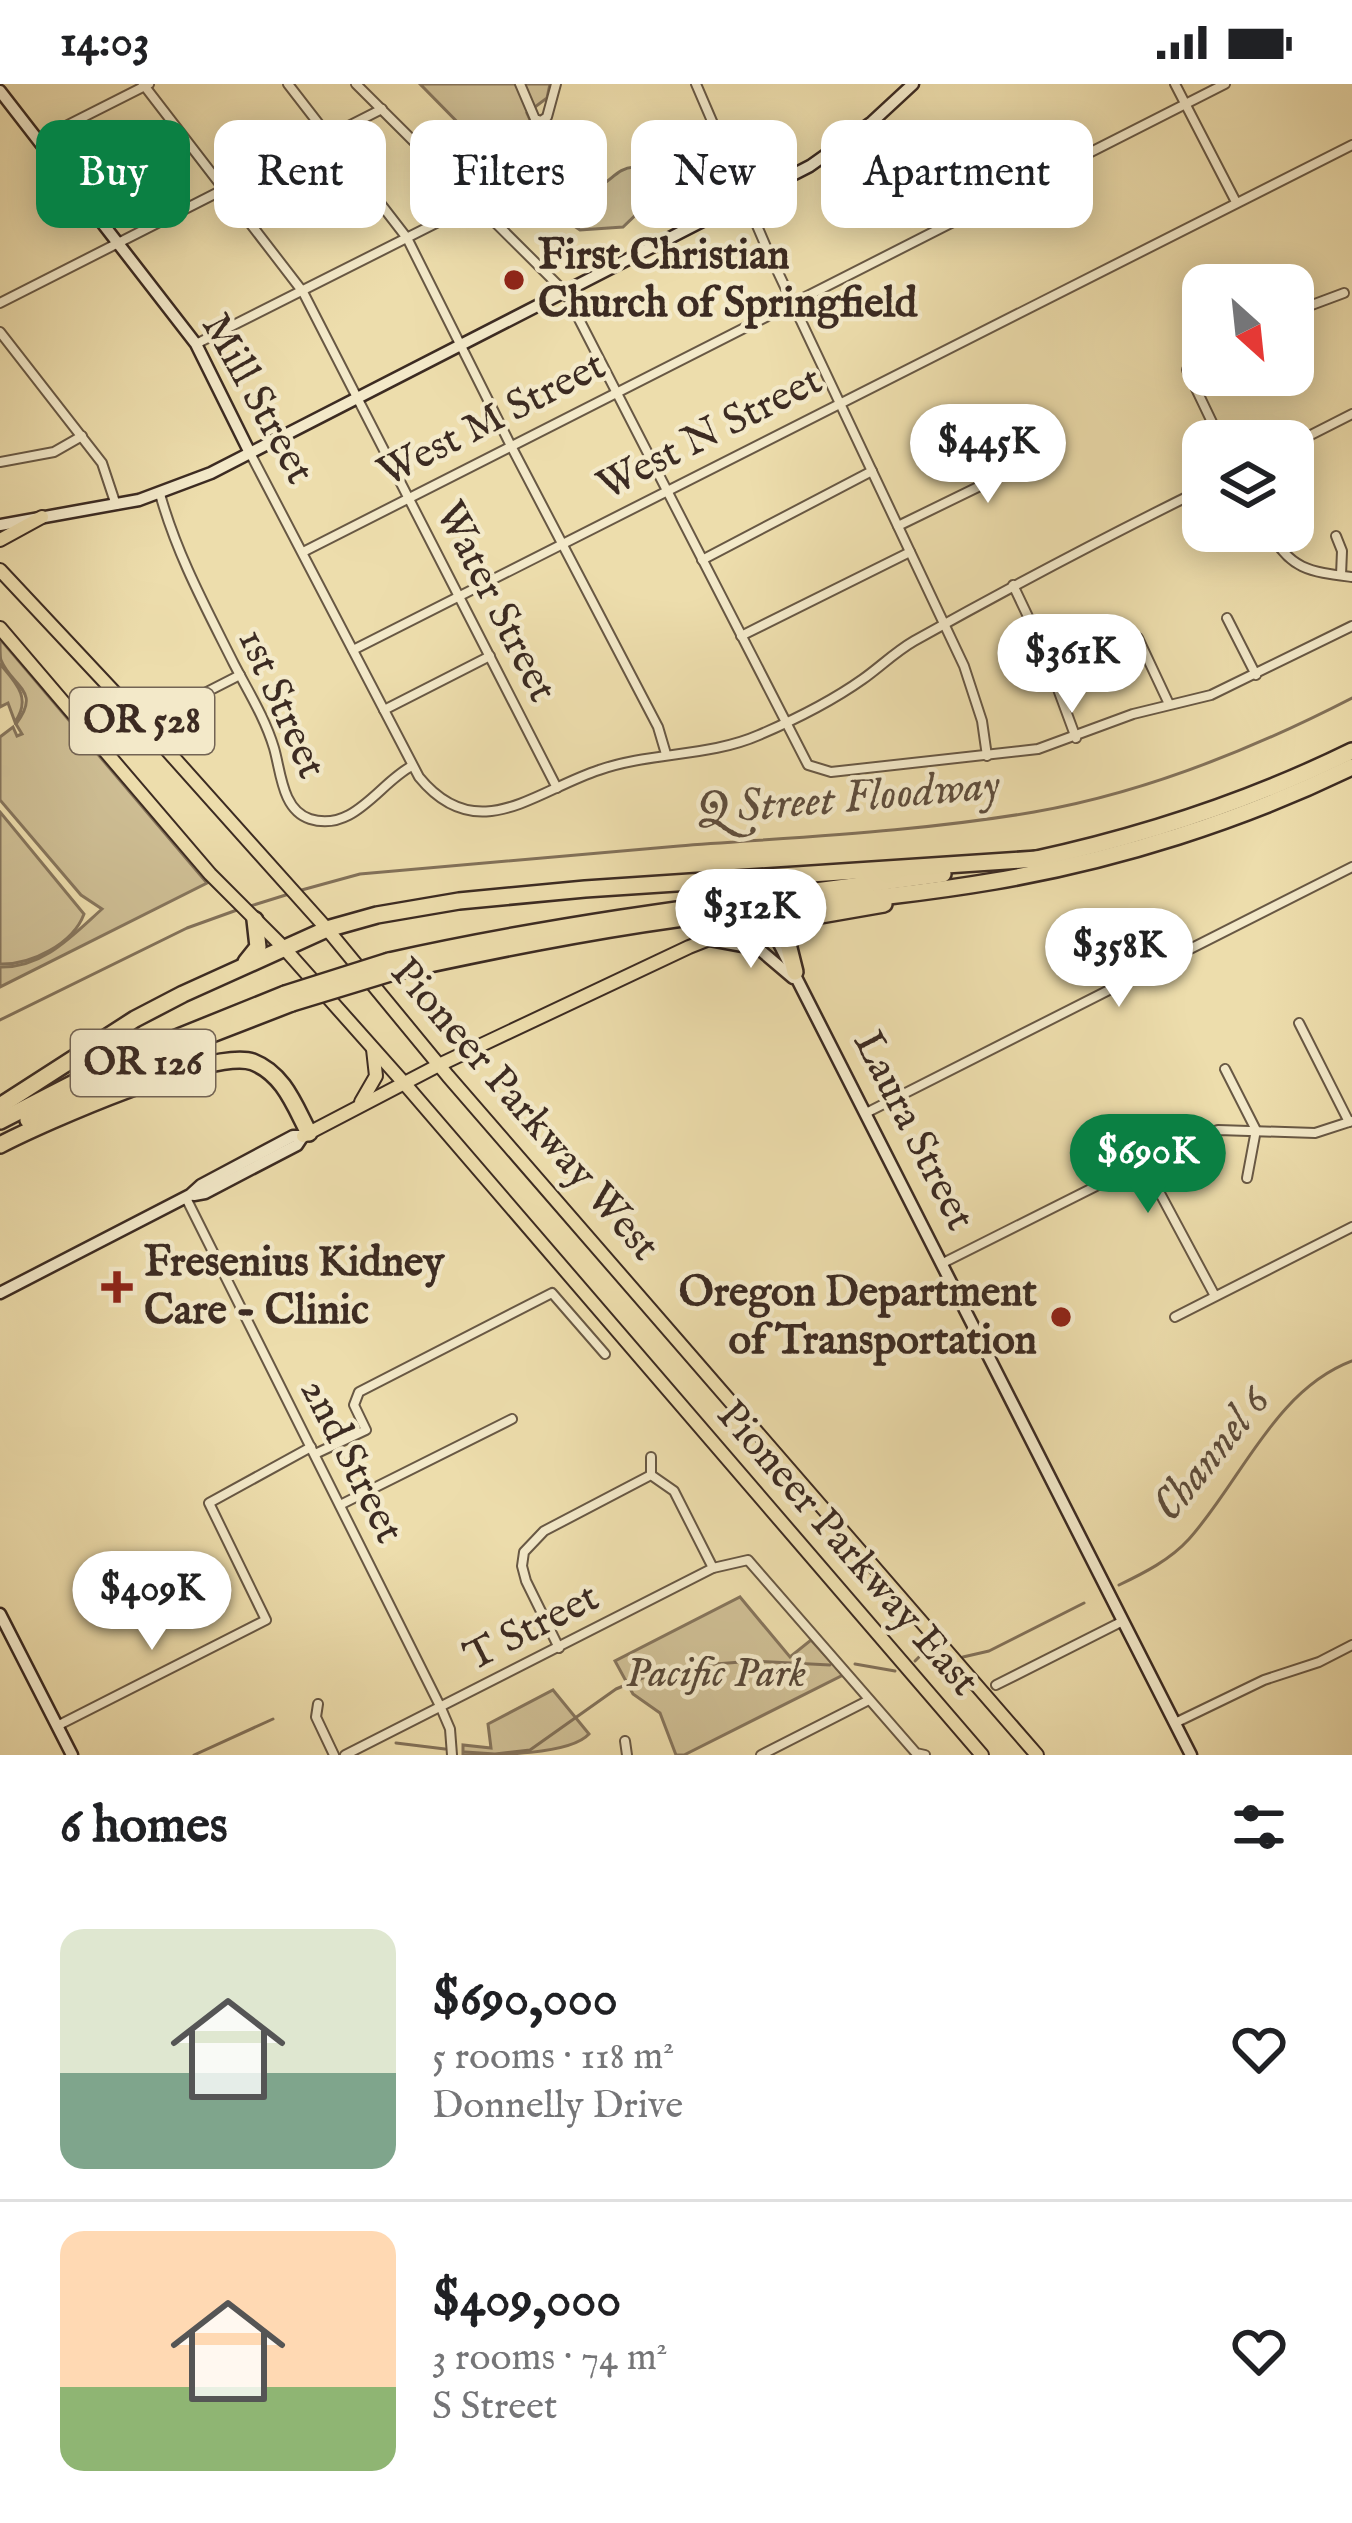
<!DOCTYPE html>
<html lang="en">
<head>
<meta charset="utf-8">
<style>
	:root { --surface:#fff; --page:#f6f6f6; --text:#202124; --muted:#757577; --line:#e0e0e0; --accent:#0b8043 }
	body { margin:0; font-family:"IM FELL English",serif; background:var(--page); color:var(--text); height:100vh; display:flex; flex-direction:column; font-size:45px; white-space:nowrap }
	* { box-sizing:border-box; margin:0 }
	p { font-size:39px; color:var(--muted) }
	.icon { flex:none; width:66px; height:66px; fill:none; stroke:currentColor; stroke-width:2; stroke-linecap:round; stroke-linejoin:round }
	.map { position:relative; height:1671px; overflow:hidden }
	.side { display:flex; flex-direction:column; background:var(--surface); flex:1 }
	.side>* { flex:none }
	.guide { position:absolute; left:36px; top:36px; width:1281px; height:108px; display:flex; gap:24px }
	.needle { width:78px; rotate:153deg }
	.controls { position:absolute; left:1182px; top:180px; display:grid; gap:24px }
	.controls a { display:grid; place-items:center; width:132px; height:132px; border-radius:24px; background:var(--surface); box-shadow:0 6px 30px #0003; font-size:60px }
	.price { position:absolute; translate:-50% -102px; padding:0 27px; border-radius:42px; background:#fff; color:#222; font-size:39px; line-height:78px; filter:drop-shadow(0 3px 6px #0008) }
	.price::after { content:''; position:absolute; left:50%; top:72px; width:36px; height:27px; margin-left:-18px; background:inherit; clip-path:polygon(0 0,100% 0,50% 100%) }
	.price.on { background:var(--accent); color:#fff }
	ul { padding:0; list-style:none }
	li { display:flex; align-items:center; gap:36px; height:300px; padding:0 60px }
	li+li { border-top:3px solid var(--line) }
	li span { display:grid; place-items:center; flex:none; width:336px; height:240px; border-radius:24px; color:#555 }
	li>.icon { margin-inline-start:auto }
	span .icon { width:144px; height:144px; fill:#fffc; stroke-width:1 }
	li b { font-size:51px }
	h2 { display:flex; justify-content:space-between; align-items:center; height:144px; padding:0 60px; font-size:51px }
	.chip { padding:0 42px; border-radius:24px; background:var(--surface); box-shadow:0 6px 30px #0003; font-size:42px; line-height:108px }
	.chip.on { background:var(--accent); color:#fff }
	.status { display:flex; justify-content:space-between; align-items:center; height:84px; padding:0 60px; background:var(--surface); direction:ltr }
	.status svg { height:33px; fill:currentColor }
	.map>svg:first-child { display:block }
	.green { fill:#cfbf95; stroke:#86755c; stroke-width:3 }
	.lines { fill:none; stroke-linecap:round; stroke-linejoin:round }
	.stream { stroke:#827159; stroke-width:3 }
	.street-casing { stroke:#685844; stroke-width:12 }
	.secondary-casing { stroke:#3c2b22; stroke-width:15 }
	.primary-casing { stroke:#3c2b22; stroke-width:16 }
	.highway-casing { stroke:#3c2b22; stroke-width:20 }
	.street { stroke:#f3e9c9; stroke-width:8 }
	.secondary { stroke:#f3e9c9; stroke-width:10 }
	.primary { stroke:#edddac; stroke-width:12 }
	.highway { stroke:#edddac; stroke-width:15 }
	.highway-bridge-casing { stroke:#3c2b22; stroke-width:20; stroke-linecap:butt }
	.highway-bridge { stroke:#edddac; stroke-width:15 }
	.poi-dot { fill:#8f2418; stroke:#f3e9c9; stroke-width:4.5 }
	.labels { text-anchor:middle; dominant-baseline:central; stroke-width:9; stroke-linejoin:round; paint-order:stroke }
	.shield { fill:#f3e9c9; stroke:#736454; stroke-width:3 }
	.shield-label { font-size:39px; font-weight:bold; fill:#3c2b22 }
	.poi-label { font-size:42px; font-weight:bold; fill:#3c2b22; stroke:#f3e9c9; text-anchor:start }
	.street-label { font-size:42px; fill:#3c2b22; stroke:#f3e9c9 }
	.park-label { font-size:42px; font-style:italic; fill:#594939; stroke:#f3e9c9 }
	.water-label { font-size:45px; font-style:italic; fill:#5f4e3d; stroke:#f3e9c9 }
</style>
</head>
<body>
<div class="status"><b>14:03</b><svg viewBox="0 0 49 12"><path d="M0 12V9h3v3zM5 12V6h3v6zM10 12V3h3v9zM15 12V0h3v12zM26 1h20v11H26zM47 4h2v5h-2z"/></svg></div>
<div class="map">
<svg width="1352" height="1671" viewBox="0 0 1352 1671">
	<rect width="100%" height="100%" fill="#edddac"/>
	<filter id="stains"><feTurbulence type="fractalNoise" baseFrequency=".00167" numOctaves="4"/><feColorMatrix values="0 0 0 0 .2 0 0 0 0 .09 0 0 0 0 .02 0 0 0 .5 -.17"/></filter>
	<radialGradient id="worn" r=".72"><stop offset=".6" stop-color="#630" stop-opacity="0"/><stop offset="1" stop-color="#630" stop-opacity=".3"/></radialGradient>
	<!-- green -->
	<g class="green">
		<path d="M420 0H550L547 14 527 29C540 56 560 125 600 102 613 95 618 84 634 83L648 119 623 143 580 146 530 112Z"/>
		<path d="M0 555 207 799 0 903V883C43 884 72 852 102 825L81 811 0 716V653L13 643 17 652 22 650 16 640C42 606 12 603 1 576 0 574 0 559 0 555Z"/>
		<path d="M0 580C16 599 32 614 15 638L8 619 0 623Z"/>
		<path d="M0 728 84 830C73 860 31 881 0 880Z"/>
		<path d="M740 1513 790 1573 811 1556 843 1591 684 1671H676L660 1629 633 1610 615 1577Z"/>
		<path d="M553 1606 589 1650C570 1671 494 1671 463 1671V1661L491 1664 488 1640Z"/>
	</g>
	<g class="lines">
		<!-- stream -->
		<g class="stream">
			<path d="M298 807 360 790C466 781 572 771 679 762 797 753 917 748 1034 728 1144 709 1253 665 1352 614"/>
			<path d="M247 823 289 810"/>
			<path d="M0 936 187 844 237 826"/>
			<path d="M1119 1501C1144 1489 1170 1476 1189 1455 1241 1397 1275 1306 1352 1277"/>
			<path d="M963 1573 989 1567 1084 1519"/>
			<path d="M915 1577 922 1570"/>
			<path d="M855 1580 895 1587"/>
			<path d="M689 1582 754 1577 830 1581"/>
			<path d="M396 1659 445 1665"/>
			<path d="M465 1668 495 1670 530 1666 616 1605 645 1593 685 1583"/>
			<path d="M194 1671 273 1635"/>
		</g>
		<defs>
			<g id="street">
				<path d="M143 0 303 208 557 704"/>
				<path d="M288 0 407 154 510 360 658 643 666 670"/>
				<path d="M356 0 565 208 808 681 831 688 1038 665 1133 630 1211 611 1352 542"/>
				<path d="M520 0 535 35 541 37 547 33 556 0"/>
				<path d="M696 0 767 165 964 582 982 637 987 672"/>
				<path d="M1175 0 1236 118"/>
				<path d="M38 56 149 0"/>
				<path d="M0 219 382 25"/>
				<path d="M1293 228 1344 209"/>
				<path d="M0 248 102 379 116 421"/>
				<path d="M196 260 478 118"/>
				<path d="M1203 270 1191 276 1187 286 1221 357"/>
				<path d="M1293 360 1352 330"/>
				<path d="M250 369 419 693C477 764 535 707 599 686 650 668 709 673 759 651 794 636 832 617 863 595 880 583 895 568 914 557 1009 504 1105 453 1203 405"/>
				<path d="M0 378 54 368 82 352"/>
				<path d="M160 410C177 471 206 524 234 580 248 607 265 634 274 664 281 688 282 726 310 735 354 749 380 698 412 682"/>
				<path d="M898 442 1058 364"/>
				<path d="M1270 447C1289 486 1312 488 1352 493"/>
				<path d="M1336 452 1342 467 1341 491"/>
				<path d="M303 468 1225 0"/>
				<path d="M702 476 872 387"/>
				<path d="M1013 501 1042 562 1076 654"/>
				<path d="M1227 534 1256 591"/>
				<path d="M741 552 910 468"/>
				<path d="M1138 554 1169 620"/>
				<path d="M353 566 1352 61"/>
				<path d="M193 615 240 591"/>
				<path d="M384 626 490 572"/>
				<path d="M1299 939 1349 1038"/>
				<path d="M1225 985 1256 1046 1247 1094"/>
				<path d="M866 1029 1352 783"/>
				<path d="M1135 1042 1132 1057 1215 1212"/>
				<path d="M186 1114 441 1624 450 1645 452 1671"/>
				<path d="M943 1179 1190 1055 1218 1046 1315 1049 1352 1037"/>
				<path d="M1175 1233 1352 1143"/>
				<path d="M315 1370 366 1346 354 1321 359 1308 552 1209 605 1270"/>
				<path d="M651 1373V1391"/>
				<path d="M340 1421 512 1335"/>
				<path d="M559 1564 526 1497 522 1482 524 1468 544 1447 651 1391 674 1407 713 1484"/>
				<path d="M996 1601 1123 1537"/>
				<path d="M318 1620 316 1633 334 1671"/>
				<path d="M1175 1639 1264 1596 1319 1578 1352 1561"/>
				<path d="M57 1642 266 1536 209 1419 311 1363"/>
				<path d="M625 1657 627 1671"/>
				<path d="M345 1671 713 1484 748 1476 916 1669 925 1671"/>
				<path d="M761 1671 869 1616"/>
			</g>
			<g id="secondary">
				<path d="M0 7 196 260 250 369"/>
				<path d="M0 441 139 416 211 389 810 82 872 38 913 0"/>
				<path d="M769 840 1191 1671"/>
				<path d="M710 856 759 865 793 894"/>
				<path d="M194 1111 205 1109 297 1061 303 1052"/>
				<path d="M0 1209 190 1111 201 1101 293 1052H303"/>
				<path d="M0 1530 72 1671"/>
			</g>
			<g id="primary">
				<path d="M0 456 42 433"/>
				<path d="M0 486 132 627 327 845 448 992 1037 1671"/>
				<path d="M0 544 210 790 284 864 404 999 982 1671"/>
				<path d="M361 1018 376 992 373 965"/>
				<path d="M303 1052 439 981 689 863 727 848 769 840"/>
			</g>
			<g id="highway">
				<path d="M1032 776C1143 752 1250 717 1352 667"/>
				<path d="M769 840 884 820"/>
				<path d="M389 877C572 836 757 815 943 790"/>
				<path d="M246 878 258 863 255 836"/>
				<path d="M397 887C490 867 582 848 676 835 782 822 890 815 995 797 1117 776 1241 737 1352 683"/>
				<path d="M795 888 786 852 798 837"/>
				<path d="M0 1022 135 935 183 910 327 845 377 831 459 817 585 805 1037 775"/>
				<path d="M28 1036 163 969 292 919"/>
				<path d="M0 1037 109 981 285 910"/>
				<path d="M0 1061C42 1039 214 963 253 978 284 990 295 1023 309 1049"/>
			</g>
		</defs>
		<!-- street casing -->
		<use href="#street" class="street-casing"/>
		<!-- secondary casing -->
		<use href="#secondary" class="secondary-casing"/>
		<!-- primary casing -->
		<use href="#primary" class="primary-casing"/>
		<!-- highway casing -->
		<use href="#highway" class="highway-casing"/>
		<!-- street -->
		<use href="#street" class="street"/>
		<!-- secondary -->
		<use href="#secondary" class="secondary"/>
		<!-- primary -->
		<use href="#primary" class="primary"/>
		<!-- highway -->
		<use href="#highway" class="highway"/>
		<defs>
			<g id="highway-bridge">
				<path d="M285 910 389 877"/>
				<path d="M292 919 397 887"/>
			</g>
		</defs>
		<!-- highway-bridge casing -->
		<use href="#highway-bridge" class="highway-bridge-casing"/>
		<!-- highway-bridge -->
		<use href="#highway-bridge" class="highway-bridge"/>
	</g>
	<!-- markers -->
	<g class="poi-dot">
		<circle cx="514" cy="196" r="12"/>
		<path d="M111 1185h12v12h12v12h-12v12h-12v-12h-12v-12h12z"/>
		<circle cx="1061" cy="1233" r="12"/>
	</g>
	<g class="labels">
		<!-- shield labels -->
		<g class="shield">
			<rect x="70" y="604" width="144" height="66" rx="9"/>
			<rect x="71" y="946" width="144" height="66" rx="9"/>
		</g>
		<g class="shield-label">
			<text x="142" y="637">OR 528</text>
			<text x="143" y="979">OR 126</text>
		</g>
		<!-- poi labels -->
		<g class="poi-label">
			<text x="538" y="172">First Christian<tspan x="538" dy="48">Church of Springfield</tspan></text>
			<text x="144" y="1179">Fresenius Kidney<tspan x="144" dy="48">Care - Clinic</tspan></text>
			<text x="1037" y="1209" text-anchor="end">Oregon Department<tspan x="1037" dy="48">of Transportation</tspan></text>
		</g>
		<!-- street labels -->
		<g class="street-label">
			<text transform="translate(257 315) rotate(61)">Mill Street</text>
			<text transform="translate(492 336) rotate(-27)">West M Street</text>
			<text transform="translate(710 350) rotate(-27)">West N Street</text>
			<text transform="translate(495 518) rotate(63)">Water Street</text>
			<text transform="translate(281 620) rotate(66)">1st Street</text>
			<text transform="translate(524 1026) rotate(49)">Pioneer Parkway West</text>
			<text transform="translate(913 1047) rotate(63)">Laura Street</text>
			<text transform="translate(351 1377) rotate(63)">2nd Street</text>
			<text transform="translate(847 1465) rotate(49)">Pioneer Parkway East</text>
			<text transform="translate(532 1544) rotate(-27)">T Street</text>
		</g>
		<!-- park labels -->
		<g class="park-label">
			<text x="716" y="1590">Pacific Park</text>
		</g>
		<!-- water labels -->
		<g class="water-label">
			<text transform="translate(848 715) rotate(-5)">Q Street Floodway</text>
			<text transform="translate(1212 1370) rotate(-51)">Channel 6</text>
		</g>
	</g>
	<rect width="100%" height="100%" filter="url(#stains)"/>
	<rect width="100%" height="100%" fill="url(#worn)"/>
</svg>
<div class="controls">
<a><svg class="needle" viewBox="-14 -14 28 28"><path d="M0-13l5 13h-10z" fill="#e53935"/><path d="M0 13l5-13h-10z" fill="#757577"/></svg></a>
<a><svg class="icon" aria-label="layers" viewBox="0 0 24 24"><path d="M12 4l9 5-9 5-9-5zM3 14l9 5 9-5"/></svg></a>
</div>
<b class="price" style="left:988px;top:422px">$445K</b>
<b class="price" style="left:1072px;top:632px">$361K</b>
<b class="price" style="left:751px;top:887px">$312K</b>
<b class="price" style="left:1119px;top:926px">$358K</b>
<b class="price on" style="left:1148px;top:1132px">$690K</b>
<b class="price" style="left:152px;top:1569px">$409K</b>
<div class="guide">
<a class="chip on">Buy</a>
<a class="chip">Rent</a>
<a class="chip">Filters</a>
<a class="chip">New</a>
<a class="chip">Apartment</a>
</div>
</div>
<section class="side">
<h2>6 homes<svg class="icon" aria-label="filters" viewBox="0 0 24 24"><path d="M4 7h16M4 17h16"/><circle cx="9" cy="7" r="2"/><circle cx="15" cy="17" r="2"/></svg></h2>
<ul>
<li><span style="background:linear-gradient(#dfe7d0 60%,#7fa58c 0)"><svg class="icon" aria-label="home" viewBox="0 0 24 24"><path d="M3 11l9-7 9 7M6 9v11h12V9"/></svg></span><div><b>$690,000</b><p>5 rooms · 118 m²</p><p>Donnelly Drive</p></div><svg class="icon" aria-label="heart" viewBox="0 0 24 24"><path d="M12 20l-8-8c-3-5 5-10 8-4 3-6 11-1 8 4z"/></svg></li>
<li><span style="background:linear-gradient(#ffd9b3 65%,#8fb573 0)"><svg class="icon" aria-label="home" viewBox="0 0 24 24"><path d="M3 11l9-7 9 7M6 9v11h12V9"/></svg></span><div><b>$409,000</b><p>3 rooms · 74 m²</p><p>S Street</p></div><svg class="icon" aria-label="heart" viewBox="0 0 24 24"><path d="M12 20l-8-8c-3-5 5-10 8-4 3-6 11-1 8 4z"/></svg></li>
</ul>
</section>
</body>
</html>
